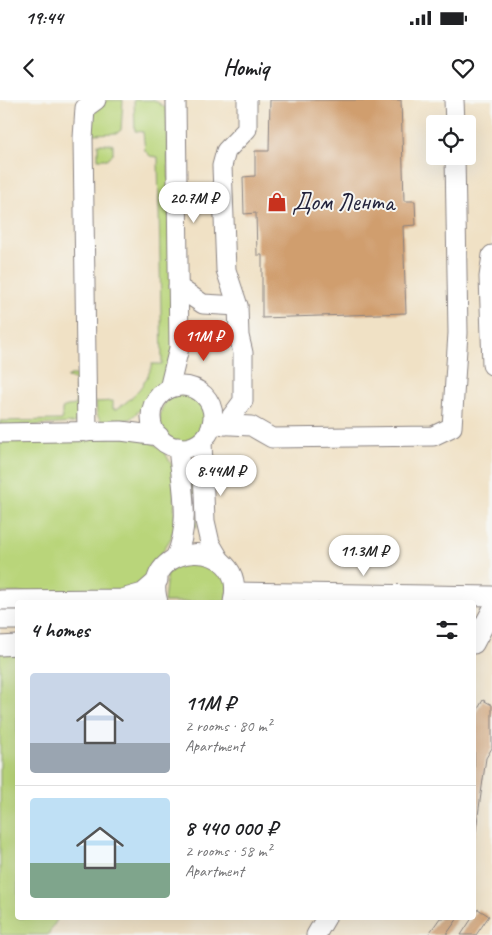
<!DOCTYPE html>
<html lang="en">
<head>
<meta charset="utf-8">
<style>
	:root { --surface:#fff; --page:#f6f6f6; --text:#202124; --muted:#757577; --line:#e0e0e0; --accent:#c8321e }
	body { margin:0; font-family:Caveat,sans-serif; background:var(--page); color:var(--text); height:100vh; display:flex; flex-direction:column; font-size:19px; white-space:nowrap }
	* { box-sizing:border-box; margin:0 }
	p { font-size:16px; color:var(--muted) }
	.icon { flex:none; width:28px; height:28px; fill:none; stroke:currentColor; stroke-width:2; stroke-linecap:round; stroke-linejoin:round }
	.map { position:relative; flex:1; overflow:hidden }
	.drawer { position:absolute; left:15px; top:500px; width:461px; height:320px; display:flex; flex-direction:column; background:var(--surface); border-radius:5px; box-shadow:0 5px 20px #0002 }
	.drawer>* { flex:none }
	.tools { position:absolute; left:426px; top:15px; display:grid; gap:10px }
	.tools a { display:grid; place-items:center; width:50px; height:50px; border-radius:5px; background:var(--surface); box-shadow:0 5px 20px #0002; font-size:25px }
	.price { position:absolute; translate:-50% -42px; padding:0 11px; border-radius:18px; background:#fff; color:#222; font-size:16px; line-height:32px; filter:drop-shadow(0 1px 2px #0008) }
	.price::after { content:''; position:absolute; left:50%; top:30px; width:15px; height:11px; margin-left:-8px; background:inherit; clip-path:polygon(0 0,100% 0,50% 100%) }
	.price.on { background:var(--accent); color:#fff }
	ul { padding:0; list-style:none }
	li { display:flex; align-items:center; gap:15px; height:125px; padding:0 15px }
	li+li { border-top:1px solid var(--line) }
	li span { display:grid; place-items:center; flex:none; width:140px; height:100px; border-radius:5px; color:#555 }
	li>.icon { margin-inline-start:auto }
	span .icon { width:60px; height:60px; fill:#fffc; stroke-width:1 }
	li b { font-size:21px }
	h2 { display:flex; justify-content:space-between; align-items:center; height:60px; padding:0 15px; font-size:21px }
	.status { display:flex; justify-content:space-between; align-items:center; height:35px; padding:0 25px; background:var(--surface); direction:ltr }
	.status svg { height:14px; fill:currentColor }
	header { display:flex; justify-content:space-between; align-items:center; height:65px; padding:0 15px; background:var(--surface); font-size:22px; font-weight:800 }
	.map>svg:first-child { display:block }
	.green { fill:#b9d57a; stroke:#6e7c5a }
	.building { fill:#d09e6e }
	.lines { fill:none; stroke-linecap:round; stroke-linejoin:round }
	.minor-casing { stroke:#898280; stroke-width:21 }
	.minor { stroke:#fff; stroke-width:19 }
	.labels { text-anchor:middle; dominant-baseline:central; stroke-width:4; stroke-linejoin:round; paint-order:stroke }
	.poi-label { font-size:25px; fill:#22223b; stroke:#f6f6f2; text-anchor:start }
</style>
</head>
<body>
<div class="status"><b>19:44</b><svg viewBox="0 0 49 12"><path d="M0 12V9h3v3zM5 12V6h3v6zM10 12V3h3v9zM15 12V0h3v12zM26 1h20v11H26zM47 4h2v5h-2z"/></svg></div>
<header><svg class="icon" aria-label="back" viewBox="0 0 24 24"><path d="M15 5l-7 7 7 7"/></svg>Homiq<svg class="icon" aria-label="heart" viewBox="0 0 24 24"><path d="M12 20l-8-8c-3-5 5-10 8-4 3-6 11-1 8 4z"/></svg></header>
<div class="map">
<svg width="492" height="835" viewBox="0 0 492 835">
	<rect width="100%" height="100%" fill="#f6f6f2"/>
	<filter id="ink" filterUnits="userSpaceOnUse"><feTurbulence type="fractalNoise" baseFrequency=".02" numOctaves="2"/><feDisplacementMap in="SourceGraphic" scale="10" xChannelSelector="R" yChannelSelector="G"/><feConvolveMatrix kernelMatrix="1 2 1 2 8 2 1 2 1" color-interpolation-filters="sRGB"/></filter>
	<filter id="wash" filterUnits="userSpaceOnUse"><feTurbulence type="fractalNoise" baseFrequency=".0096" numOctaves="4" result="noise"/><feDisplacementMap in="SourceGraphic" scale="20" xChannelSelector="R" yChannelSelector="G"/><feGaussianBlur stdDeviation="1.12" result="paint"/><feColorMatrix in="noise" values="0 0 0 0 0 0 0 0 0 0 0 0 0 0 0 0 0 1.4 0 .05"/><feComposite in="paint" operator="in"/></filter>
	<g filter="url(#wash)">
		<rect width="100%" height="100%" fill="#f0e1c5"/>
		<!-- green -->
		<g class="green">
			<path d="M106 0H123L121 30 117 33 92 34 94 12Z"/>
			<path d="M134 0H154L166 8 167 16 174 266 170 275 150 293 144 306 130 319 102 322 97 315 96 302 113 301V309H117C133 298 147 284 152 264H162L158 57 150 56 145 51 143 32 135 31Z"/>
			<path d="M98 44H113V54L107 59H98Z"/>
			<path d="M70 275H76L80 280V316L75 323 0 327V321L62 320V309L67 306 76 305 75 279 67 278Z"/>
			<circle cx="185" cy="318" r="25"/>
			<path d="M135 337 153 343 164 351 174 369 175 426 171 438 143 483 125 491 0 493V338Z"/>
			<path d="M194 359 197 427 190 424 189 360Z"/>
			<path d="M187 459 216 465 228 482 227 502H164L167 474Z"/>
			<path d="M0 549H17L18 818H58L48 835H0Z"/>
		</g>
		<g id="blocks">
			<!-- building -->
			<g class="building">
				<path d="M270 0H401L404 101H415L416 125 403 126 406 213 262 218V155H257L256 113 244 114 243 77 255 76V51H269Z"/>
				<path d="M483 600 492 605V648L486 658 475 737 474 616Z"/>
				<path d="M478 809 489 816 476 835H461Z"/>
				<path d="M440 818H458L446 835H428Z"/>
			</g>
		</g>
	</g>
	<g filter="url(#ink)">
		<use href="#blocks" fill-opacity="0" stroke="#898280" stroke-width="1"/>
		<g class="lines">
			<defs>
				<g id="minor">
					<path d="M454 0 455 24"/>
					<path d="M492 155 489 177 492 265"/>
					<path d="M178 187 203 204 238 206"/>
					<circle cx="182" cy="317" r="31"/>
					<path d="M169 289 179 248 176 0"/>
					<path d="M212 324 251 326 272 338 433 336 452 327 458 233 455 56"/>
					<path d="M225 325 243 301V253L239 236 238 206 226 170 222 66 226 51 247 29V0"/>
					<path d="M87 332 83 38 85 8 96 0"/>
					<path d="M0 333 121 331 159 336"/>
					<path d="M202 341 205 421 210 443 220 460"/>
					<path d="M175 458C192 425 181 383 178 347"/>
					<path d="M235 492 492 496"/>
					<path d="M0 500 122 499 143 493 158 480"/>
					<path d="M158 502C139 440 249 435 233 502"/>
					<path d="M0 520H18"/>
					<path d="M474 544 492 510"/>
					<path d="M0 546 18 545"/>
					<path d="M316 835 326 818"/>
				</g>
			</defs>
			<!-- minor casing -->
			<use href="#minor" class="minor-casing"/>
			<!-- minor -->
			<use href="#minor" class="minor"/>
		</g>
	</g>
	<!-- icons -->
	<defs>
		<symbol id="shop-bare" viewBox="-9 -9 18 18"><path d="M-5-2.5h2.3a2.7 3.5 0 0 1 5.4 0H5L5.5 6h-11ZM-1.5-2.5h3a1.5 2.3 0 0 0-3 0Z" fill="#c8321e" stroke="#f6f6f2" stroke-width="2.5" paint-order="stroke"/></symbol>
	</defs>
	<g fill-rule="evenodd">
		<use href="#shop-bare" x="263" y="88" width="28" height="28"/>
	</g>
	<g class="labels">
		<!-- poi labels -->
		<g class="poi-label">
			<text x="292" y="102">Дом Лента</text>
		</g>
	</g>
</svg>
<div class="tools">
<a><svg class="icon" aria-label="locate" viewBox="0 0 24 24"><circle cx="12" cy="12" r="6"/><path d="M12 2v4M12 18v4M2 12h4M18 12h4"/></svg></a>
</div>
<b class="price" style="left:194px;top:124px">20.7M ₽</b>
<b class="price on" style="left:204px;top:262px">11M ₽</b>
<b class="price" style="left:221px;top:397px">8.44M ₽</b>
<b class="price" style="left:364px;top:477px">11.3M ₽</b>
<section class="drawer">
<h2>4 homes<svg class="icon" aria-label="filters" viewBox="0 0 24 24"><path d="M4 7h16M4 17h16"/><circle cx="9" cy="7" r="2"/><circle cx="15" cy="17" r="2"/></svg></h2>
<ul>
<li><span style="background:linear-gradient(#c9d6e8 70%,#9aa5b1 0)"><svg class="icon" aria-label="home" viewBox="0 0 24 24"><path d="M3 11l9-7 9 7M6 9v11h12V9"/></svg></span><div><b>11M ₽</b><p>2 rooms · 80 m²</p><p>Apartment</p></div></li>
<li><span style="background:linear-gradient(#bfe0f5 65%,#7fa58c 0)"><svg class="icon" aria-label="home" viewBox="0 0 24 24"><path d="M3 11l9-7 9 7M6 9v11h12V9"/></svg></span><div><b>8 440 000 ₽</b><p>2 rooms · 58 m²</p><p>Apartment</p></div></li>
</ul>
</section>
</div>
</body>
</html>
